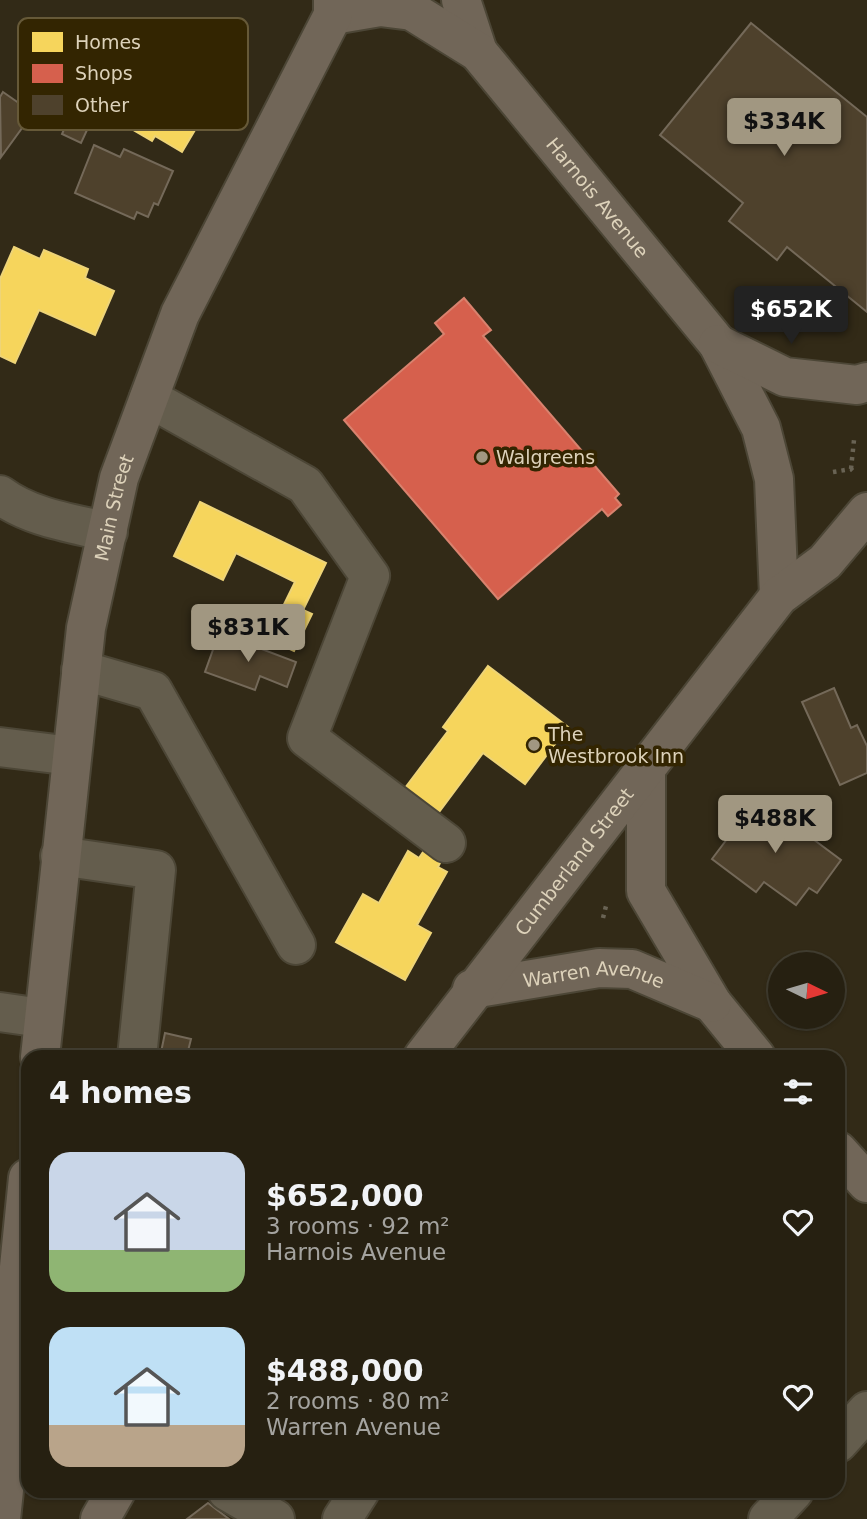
<!DOCTYPE html>
<html lang="en">
<head>
<meta charset="utf-8">
<style>
	:root { --surface:#262011; --page:#322d1f; --text:#f1f3f6; --muted:#a4a39f; --line:#423e31; --accent:#a19781 }
	body { margin:0; font-family:"DejaVu Sans",sans-serif; background:var(--page); color:var(--text); height:100vh; display:flex; flex-direction:column; font-size:26px; white-space:nowrap }
	* { box-sizing:border-box; margin:0 }
	p { font-size:23px; color:var(--muted) }
	.icon { flex:none; width:38px; height:38px; fill:none; stroke:currentColor; stroke-width:2; stroke-linecap:round; stroke-linejoin:round }
	.map { position:relative; flex:1; overflow:hidden }
	.details { position:absolute; left:21px; top:1050px; width:824px; height:448px; display:flex; flex-direction:column; background:var(--surface); border-radius:21px; box-shadow:0 2px 5px #0004,0 0 0 2px var(--line) }
	.details>* { flex:none }
	.needle { width:46px; rotate:95deg }
	.buttons { position:absolute; left:768px; top:952px; display:grid; gap:14px }
	.buttons a { display:grid; place-items:center; width:77px; height:77px; border-radius:50%; background:var(--surface); box-shadow:0 2px 5px #0004,0 0 0 2px var(--line); font-size:35px }
	.price { position:absolute; translate:-50% -60px; padding:0 16px; border-radius:7px; background:var(--accent); color:#111; font-size:23px; line-height:46px; filter:drop-shadow(0 2px 4px #0008) }
	.price::after { content:''; position:absolute; left:50%; top:42px; width:21px; height:16px; margin-left:-10px; background:inherit; clip-path:polygon(0 0,100% 0,50% 100%) }
	.price.on { background:#222; color:#fff }
	ul { padding:0; list-style:none }
	li { display:flex; align-items:center; gap:21px; height:175px; padding:0 28px }
	li span { display:grid; place-items:center; flex:none; width:196px; height:140px; border-radius:21px; color:#555 }
	li>.icon { margin-inline-start:auto }
	span .icon { width:84px; height:84px; fill:#fffc; stroke-width:1 }
	li b { font-size:30px }
	h2 { display:flex; justify-content:space-between; align-items:center; height:84px; padding:0 28px; font-size:30px }
	.map>svg:first-child { display:block }
	.homes { fill:#f6d55c; stroke:#eed478; stroke-width:2 }
	.shops { fill:#d6604d; stroke:#d8826e; stroke-width:2 }
	.building { fill:#4e412c; stroke:#746959; stroke-width:2 }
	.lines { fill:none; stroke-linecap:round; stroke-linejoin:round }
	.minor-casing { stroke:#4c4636; stroke-width:42 }
	.major-casing { stroke:#4c4636; stroke-width:42 }
	.path { stroke:#696354; stroke-width:4.5; stroke-dasharray:3.5 5; stroke-linecap:butt }
	.minor { stroke:#645d4d; stroke-width:38 }
	.major { stroke:#716658; stroke-width:38 }
	.poi-dot { fill:#a19781; stroke:#332501; stroke-width:2.5 }
	.labels { text-anchor:middle; dominant-baseline:central; stroke-width:7; stroke-linejoin:round; paint-order:stroke }
	.street-label { font-size:19px; fill:#ddd2ba; stroke:#332501 }
	.poi-label { font-size:19px; fill:#ddd2ba; stroke:#332501; text-anchor:start }
	.key { fill:#332501; stroke:#665938; stroke-width:2 }
	.key-label { font-size:19px; fill:#ddd2ba }
</style>
</head>
<body>
<div class="map">
<svg width="867" height="1519" viewBox="0 0 867 1519">
	<rect width="100%" height="100%" fill="#322a17"/>
	<!-- homes -->
	<g class="homes">
		<path d="M127 59 208 108 182 152 155 136 152 141 128 127 133 119 103 101Z"/>
		<path d="M14 247 40 259 44 250 88 269 85 278 114 291 95 335 39 310 15 363 0 356V279Z"/>
		<path d="M200 502 326 563 303 610 312 614 294 651 267 639 295 582 236 553 223 580 174 556Z"/>
		<path d="M488 666 568 727 525 784 483 753 439 812 405 788 448 731 443 727Z"/>
		<path d="M425 849 442 859 438 867 447 872 417 925 431 933 405 980 336 942 363 894 379 903 408 851 419 858Z"/>
	</g>
	<!-- shops -->
	<path class="shops" d="M464 298 491 330 483 336 619 494 615 498 621 505 608 516 602 509 498 599 344 420 444 334 435 323Z"/>
	<!-- building -->
	<g class="building">
		<path d="M751 23 867 117V312L787 247 777 260 729 221 743 203 660 135Z"/>
		<path d="M3 92 33 113 1 157 0 97Z"/>
		<path d="M74 106 94 115 81 143 62 134Z"/>
		<path d="M94 145 120 157 124 149 173 171 158 205 154 203 148 217 137 212 134 219 75 193Z"/>
		<path d="M219 633 296 662 287 687 260 676 255 690 205 672Z"/>
		<path d="M834 688 851 728 857 725 867 746V773L840 785 802 702Z"/>
		<path d="M758 798 841 860 817 893 809 888 796 905 764 882 756 892 712 859Z"/>
		<path d="M165 1033 191 1039 188 1051 192 1057H160Z"/>
		<path d="M208 1503 229 1519H187Z"/>
	</g>
	<g class="lines">
		<defs>
			<g id="minor">
				<path d="M149 398 305 485 370 576 307 738 446 843"/>
				<path d="M0 495C31 518 72 523 108 532"/>
				<path d="M81 670 153 691 296 945"/>
				<path d="M0 747 72 756"/>
				<path d="M60 856 156 870 137 1057"/>
				<path d="M0 1012 42 1018"/>
				<path d="M838 1443 867 1411"/>
				<path d="M227 1491 275 1519"/>
				<path d="M342 1519 360 1491"/>
				<path d="M768 1519 794 1491"/>
			</g>
			<g id="major">
				<path d="M461 0 478 52"/>
				<path id="s1" d="M333 15 380 7 412 11 478 52 718 344 761 428 774 479 779 596"/>
				<path d="M718 344 785 377 857 385 867 382"/>
				<path d="M646 767V891L712 1003 756 1057"/>
				<path id="s2" d="M472 989 599 968 632 969 712 1003"/>
				<path id="s3" d="M40 1057 86 628 119 478 180 314 333 15V0"/>
				<path id="s4" d="M423 1057 779 596 825 562 867 512"/>
				<path d="M838 1151 867 1183"/>
				<path d="M1 1519 9 1442 12 1336 28 1178"/>
				<path d="M100 1519 116 1491"/>
			</g>
		</defs>
		<!-- minor casing -->
		<use href="#minor" class="minor-casing"/>
		<!-- major casing -->
		<use href="#major" class="major-casing"/>
		<!-- path -->
		<g class="path">
			<path d="M851 469 854 440"/>
			<path d="M833 472 851 469 856 474"/>
			<path d="M603 918 606 906 610 904"/>
		</g>
		<!-- minor -->
		<use href="#minor" class="minor"/>
		<!-- major -->
		<use href="#major" class="major"/>
	</g>
	<!-- markers -->
	<g class="poi-dot">
		<circle cx="482" cy="457" r="7"/>
		<circle cx="534" cy="745" r="7"/>
	</g>
	<g class="labels">
		<!-- street labels -->
		<g class="street-label">
			<text stroke="none"><textPath href="#s1" startOffset="346">Harnois Avenue</textPath></text>
			<text stroke="none"><textPath href="#s3" startOffset="555">Main Street</textPath></text>
			<text stroke="none"><textPath href="#s4" startOffset="247">Cumberland Street</textPath></text>
			<text stroke="none"><textPath href="#s2" startOffset="124">Warren Avenue</textPath></text>
		</g>
		<!-- poi labels -->
		<g class="poi-label">
			<text x="496" y="457">Walgreens</text>
			<text x="548" y="734">The<tspan x="548" dy="22">Westbrook Inn</tspan></text>
		</g>
	</g>
	<!-- legend -->
	<rect x="18" y="18" width="230" height="112" rx="10" class="key"/>
	<rect x="32" y="32" width="31" height="20" fill="#f6d55c"/>
	<rect x="32" y="64" width="31" height="19" fill="#d6604d"/>
	<rect x="32" y="95" width="31" height="20" fill="#4e412c"/>
	<g class="key-label">
		<text x="75" y="49">Homes</text>
		<text x="75" y="80">Shops</text>
		<text x="75" y="112">Other</text>
	</g>
</svg>
<div class="buttons">
<a><svg class="needle" viewBox="-14 -14 28 28"><path d="M0-13l5 13h-10z" fill="#e53935"/><path d="M0 13l5-13h-10z" fill="#a4a39f"/></svg></a>
</div>
<b class="price" style="left:784px;top:158px">$334K</b>
<b class="price on" style="left:791px;top:346px">$652K</b>
<b class="price" style="left:248px;top:664px">$831K</b>
<b class="price" style="left:775px;top:855px">$488K</b>
<section class="details">
<h2>4 homes<svg class="icon" aria-label="filters" viewBox="0 0 24 24"><path d="M4 7h16M4 17h16"/><circle cx="9" cy="7" r="2"/><circle cx="15" cy="17" r="2"/></svg></h2>
<ul>
<li><span style="background:linear-gradient(#c9d6e8 70%,#8fb573 0)"><svg class="icon" aria-label="home" viewBox="0 0 24 24"><path d="M3 11l9-7 9 7M6 9v11h12V9"/></svg></span><div><b>$652,000</b><p>3 rooms · 92 m²</p><p>Harnois Avenue</p></div><svg class="icon" aria-label="heart" viewBox="0 0 24 24"><path d="M12 20l-8-8c-3-5 5-10 8-4 3-6 11-1 8 4z"/></svg></li>
<li><span style="background:linear-gradient(#bfe0f5 70%,#b9a48a 0)"><svg class="icon" aria-label="home" viewBox="0 0 24 24"><path d="M3 11l9-7 9 7M6 9v11h12V9"/></svg></span><div><b>$488,000</b><p>2 rooms · 80 m²</p><p>Warren Avenue</p></div><svg class="icon" aria-label="heart" viewBox="0 0 24 24"><path d="M12 20l-8-8c-3-5 5-10 8-4 3-6 11-1 8 4z"/></svg></li>
</ul>
</section>
</div>
</body>
</html>
